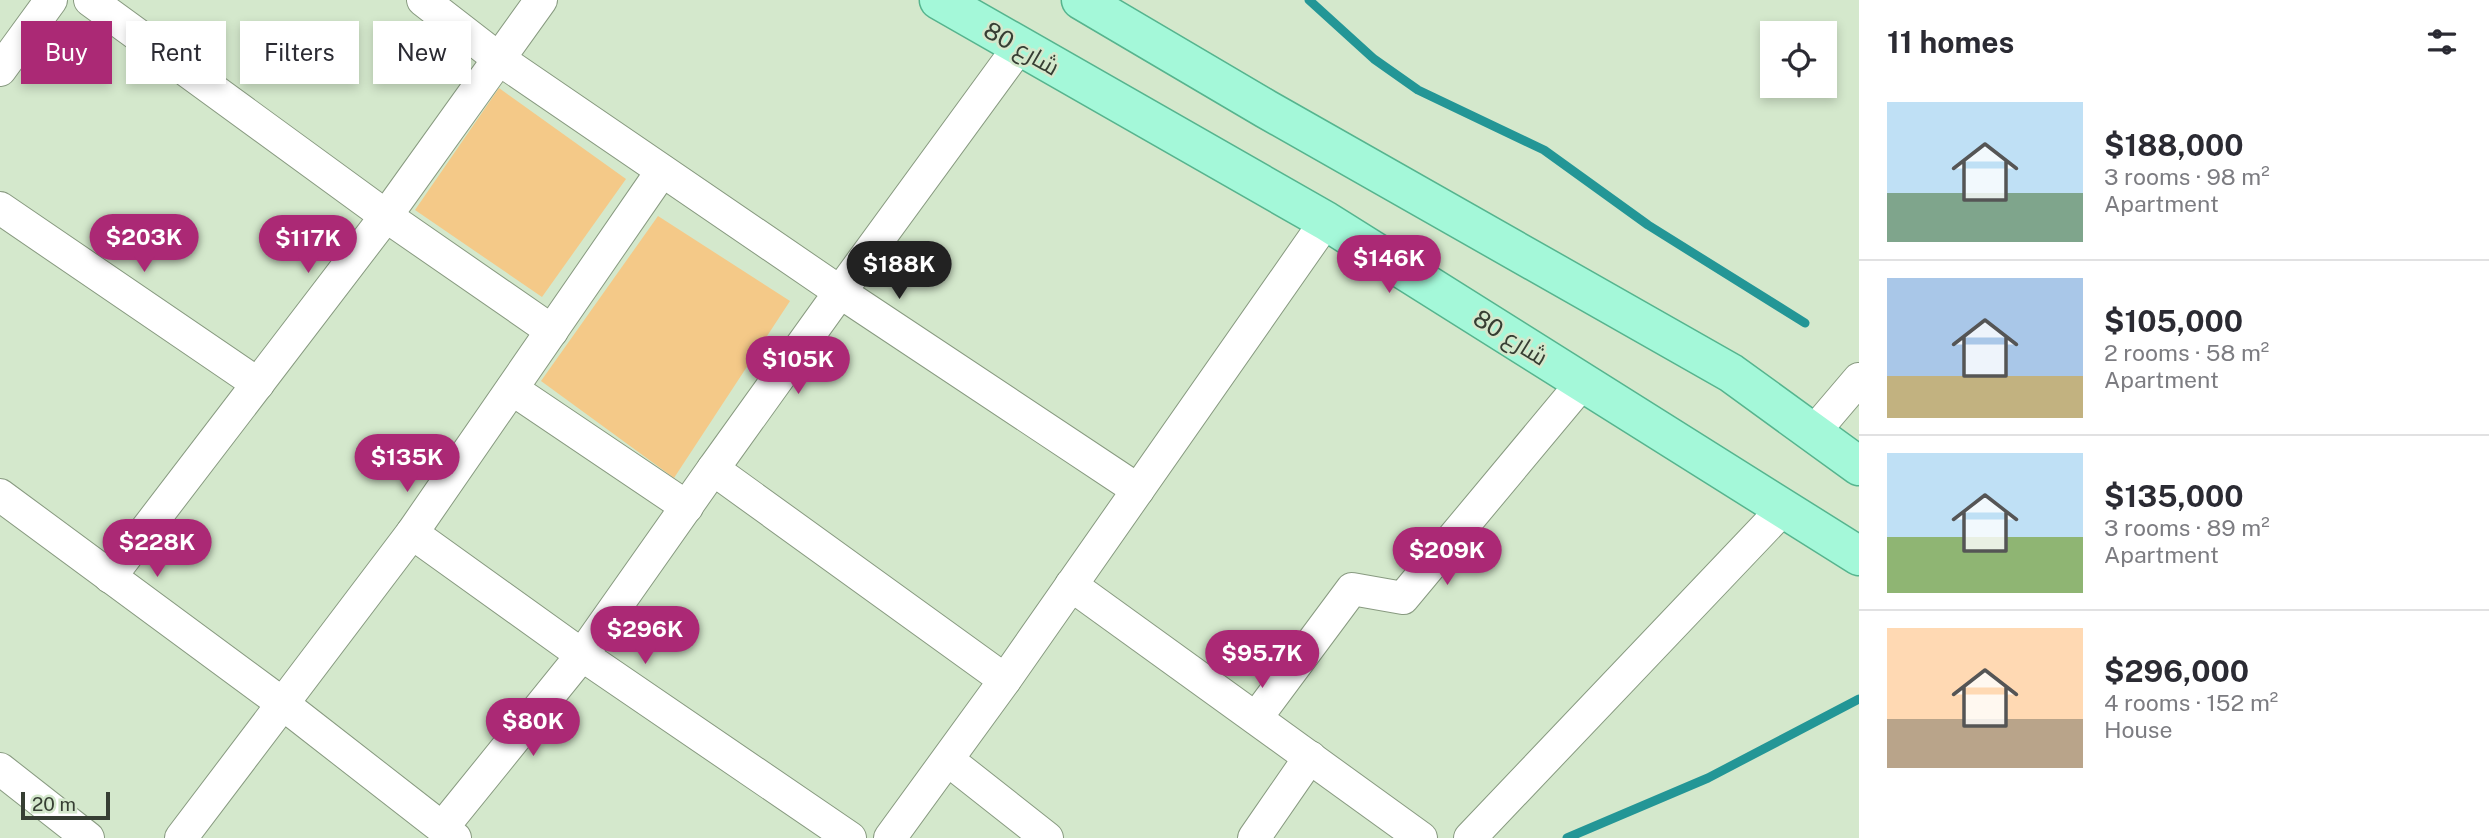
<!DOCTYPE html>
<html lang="en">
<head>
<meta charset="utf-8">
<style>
	:root { --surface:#fff; --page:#f2f2f3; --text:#2b2b33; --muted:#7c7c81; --line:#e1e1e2; --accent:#ab2975 }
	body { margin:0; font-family:"Public Sans",Cairo,sans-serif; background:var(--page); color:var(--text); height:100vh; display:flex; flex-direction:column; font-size:26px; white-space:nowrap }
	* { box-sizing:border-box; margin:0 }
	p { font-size:23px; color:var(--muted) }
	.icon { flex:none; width:38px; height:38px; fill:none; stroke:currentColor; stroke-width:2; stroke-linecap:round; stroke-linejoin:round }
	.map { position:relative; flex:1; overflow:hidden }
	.details { display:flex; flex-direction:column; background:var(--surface); width:630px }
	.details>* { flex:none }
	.hud { position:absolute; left:21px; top:21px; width:665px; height:63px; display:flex; gap:14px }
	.controls { position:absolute; left:1760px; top:21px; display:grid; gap:14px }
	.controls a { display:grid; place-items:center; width:77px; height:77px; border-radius:0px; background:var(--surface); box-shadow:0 4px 10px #0003; font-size:35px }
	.scale { position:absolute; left:21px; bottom:18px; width:89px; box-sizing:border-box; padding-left:7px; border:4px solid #363e33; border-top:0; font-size:19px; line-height:24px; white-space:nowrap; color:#363e33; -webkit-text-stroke:5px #d4e8cc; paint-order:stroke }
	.price { position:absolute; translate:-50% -60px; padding:0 16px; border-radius:24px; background:var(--accent); color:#fff; font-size:23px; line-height:46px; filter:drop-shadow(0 2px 4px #0008) }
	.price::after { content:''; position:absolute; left:50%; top:42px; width:21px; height:16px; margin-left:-10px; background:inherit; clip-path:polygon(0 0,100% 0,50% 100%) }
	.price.current { background:#222; color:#fff }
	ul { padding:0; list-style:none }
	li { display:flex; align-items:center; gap:21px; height:175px; padding:0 28px }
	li+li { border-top:2px solid var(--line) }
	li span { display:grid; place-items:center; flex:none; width:196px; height:140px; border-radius:0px; color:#555 }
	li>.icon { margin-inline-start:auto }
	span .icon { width:84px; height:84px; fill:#fffc; stroke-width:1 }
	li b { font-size:30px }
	h2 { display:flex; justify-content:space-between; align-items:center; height:84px; padding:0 28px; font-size:30px }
	.chip { padding:0 24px; border-radius:0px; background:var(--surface); box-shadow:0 4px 10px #0003; font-size:24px; line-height:63px }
	.chip.current { background:var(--accent); color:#fff }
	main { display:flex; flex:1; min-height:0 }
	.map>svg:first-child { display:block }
	.green { fill:#f4c988 }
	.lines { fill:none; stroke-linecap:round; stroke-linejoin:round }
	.stream { stroke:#239696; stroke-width:9 }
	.minor-casing { stroke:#889a80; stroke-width:34 }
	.major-casing { stroke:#56b48e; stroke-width:41 }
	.minor { stroke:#fff; stroke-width:32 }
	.major { stroke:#a4f8d9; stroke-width:38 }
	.labels { text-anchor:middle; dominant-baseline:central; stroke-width:5; stroke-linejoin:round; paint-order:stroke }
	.street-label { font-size:24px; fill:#363e33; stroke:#d4e8cc }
</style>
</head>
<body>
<main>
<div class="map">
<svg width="1859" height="838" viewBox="0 0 1859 838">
	<rect width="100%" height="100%" fill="#d4e8cc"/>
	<!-- green -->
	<g class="green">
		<path d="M499 88 626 179 542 297 415 210Z"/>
		<path d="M658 216 790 301 674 478 541 381Z"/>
	</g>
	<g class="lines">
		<!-- stream -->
		<g class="stream">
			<path d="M1309 0 1374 59 1418 90 1544 150 1648 225 1805 323"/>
			<path d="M1567 838 1708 778 1859 699"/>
		</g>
		<defs>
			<g id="minor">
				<path d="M90 0 386 216 552 331"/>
				<path d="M423 0 499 59 840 292 713 469"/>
				<path d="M1019 47 840 292 1138 490"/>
				<path d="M0 70 51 0"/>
				<path d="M0 208 258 384"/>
				<path d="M512 389 687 507"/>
				<path d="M1813 433 1859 379"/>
				<path d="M0 495 283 704 455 838"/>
				<path d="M412 533 582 655 850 838"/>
				<path d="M110 577 386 216 541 0"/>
				<path d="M1071 585 1421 838"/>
				<path d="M1256 718 1352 589 1403 598 1583 382"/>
				<path d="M948 760 1047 838"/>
				<path d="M0 769 88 838"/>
				<path d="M442 828 582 655 713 469 1005 680"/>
				<path d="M181 838 412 533 662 171"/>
				<path d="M890 838 1005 680 1326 221"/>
				<path d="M1254 838 1310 757"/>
				<path d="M1470 838 1784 508"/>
			</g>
			<g id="major">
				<path d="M939 0 1326 221 1859 556"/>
				<path d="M1081 0 1266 109 1731 373 1859 466"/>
			</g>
		</defs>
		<!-- minor casing -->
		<use href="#minor" class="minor-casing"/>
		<!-- major casing -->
		<use href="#major" class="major-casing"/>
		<!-- minor -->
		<use href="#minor" class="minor"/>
		<!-- major -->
		<use href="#major" class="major"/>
	</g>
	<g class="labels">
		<!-- street labels -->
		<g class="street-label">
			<text transform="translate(1022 48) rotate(30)">شارع 80</text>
			<text transform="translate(1511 337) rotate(32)">شارع 80</text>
		</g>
	</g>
</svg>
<div class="controls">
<a><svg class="icon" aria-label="locate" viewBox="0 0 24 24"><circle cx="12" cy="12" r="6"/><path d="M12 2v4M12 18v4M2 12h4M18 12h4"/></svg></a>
</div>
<div class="scale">20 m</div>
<b class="price" style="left:144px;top:274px">$203K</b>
<b class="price" style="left:308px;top:275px">$117K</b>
<b class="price" style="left:1389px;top:295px">$146K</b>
<b class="price current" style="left:899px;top:301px">$188K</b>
<b class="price" style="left:798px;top:396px">$105K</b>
<b class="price" style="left:407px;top:494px">$135K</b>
<b class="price" style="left:157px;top:579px">$228K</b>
<b class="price" style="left:1447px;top:587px">$209K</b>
<b class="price" style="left:645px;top:666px">$296K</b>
<b class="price" style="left:1262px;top:690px">$95.7K</b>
<b class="price" style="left:533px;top:758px">$80K</b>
<div class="hud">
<a class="chip current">Buy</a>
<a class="chip">Rent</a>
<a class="chip">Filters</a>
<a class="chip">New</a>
</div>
</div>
<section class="details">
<h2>11 homes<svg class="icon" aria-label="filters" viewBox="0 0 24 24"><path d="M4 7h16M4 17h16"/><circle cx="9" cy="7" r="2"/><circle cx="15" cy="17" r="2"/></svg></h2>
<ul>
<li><span style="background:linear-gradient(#bfe0f5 65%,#7fa58c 0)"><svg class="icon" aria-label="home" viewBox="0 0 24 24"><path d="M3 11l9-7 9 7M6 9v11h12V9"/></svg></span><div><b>$188,000</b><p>3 rooms · 98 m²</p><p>Apartment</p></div></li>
<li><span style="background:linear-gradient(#a9c7e8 70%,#c2b280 0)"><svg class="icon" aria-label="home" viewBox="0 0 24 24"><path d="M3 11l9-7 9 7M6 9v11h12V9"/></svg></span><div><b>$105,000</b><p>2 rooms · 58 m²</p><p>Apartment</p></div></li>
<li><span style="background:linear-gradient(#bfe0f5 60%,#8fb573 0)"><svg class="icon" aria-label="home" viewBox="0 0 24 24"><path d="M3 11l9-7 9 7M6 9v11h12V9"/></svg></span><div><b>$135,000</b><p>3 rooms · 89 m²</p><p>Apartment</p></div></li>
<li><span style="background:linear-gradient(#ffd9b3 65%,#b9a48a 0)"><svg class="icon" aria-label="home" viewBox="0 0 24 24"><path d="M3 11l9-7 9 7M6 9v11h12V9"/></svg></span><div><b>$296,000</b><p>4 rooms · 152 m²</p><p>House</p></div></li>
</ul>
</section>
</main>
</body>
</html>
